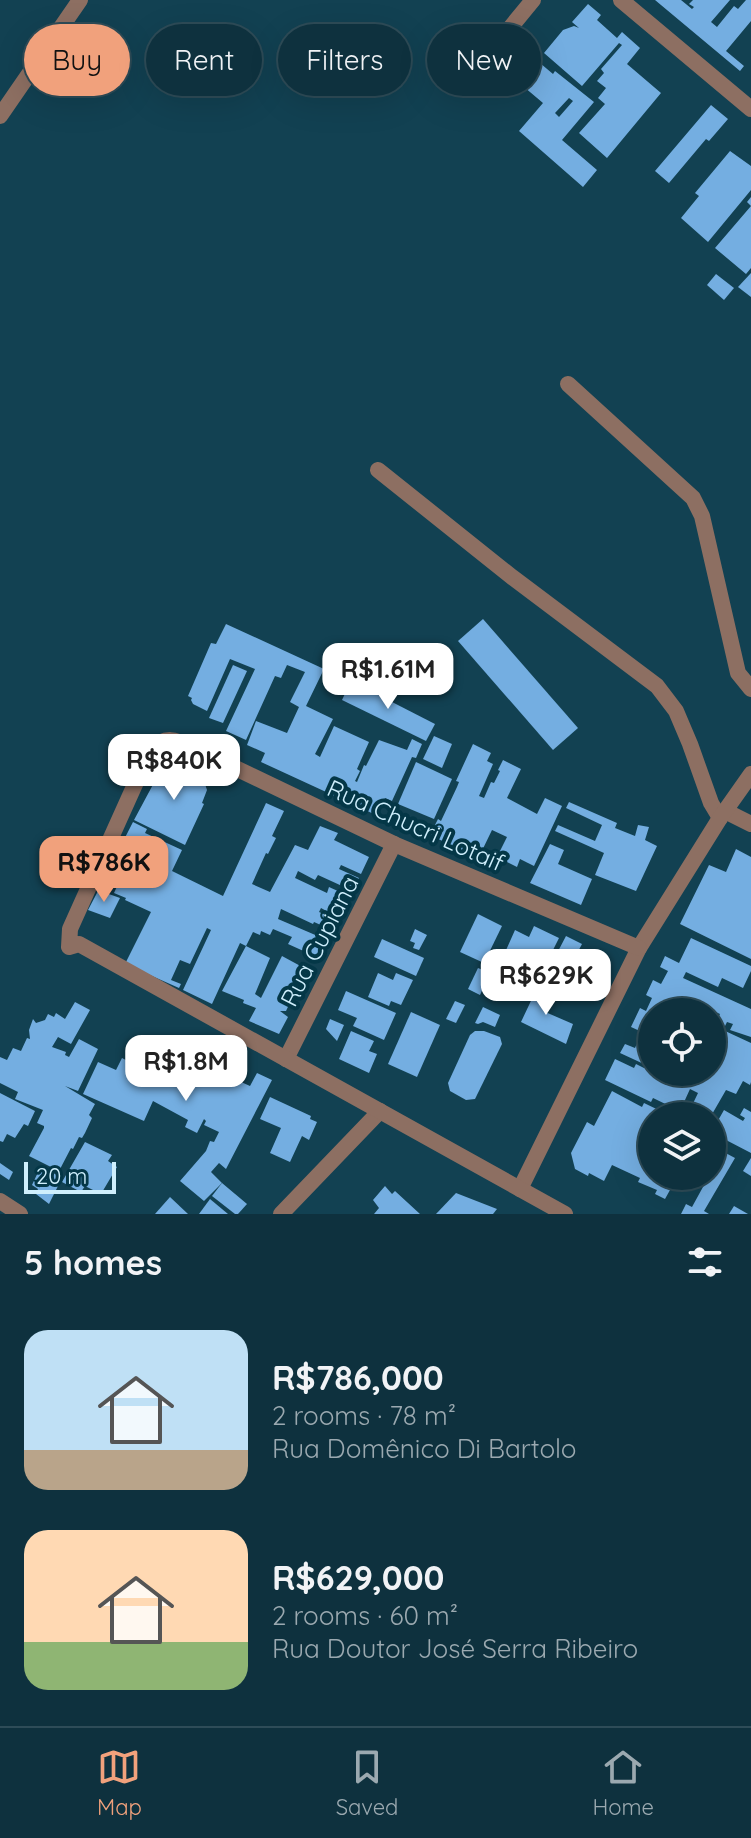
<!DOCTYPE html>
<html lang="en">
<head>
<meta charset="utf-8">
<style>
	:root { --surface:#0e313e; --page:#1c3d49; --text:#f1f3f6; --muted:#9ba9b0; --line:#2e4c58; --accent:#f1a17c }
	body { margin:0; font-family:Quicksand,sans-serif; background:var(--page); color:var(--text); height:100vh; display:flex; flex-direction:column; font-size:30px; white-space:nowrap }
	* { box-sizing:border-box; margin:0 }
	p { font-size:26px; color:var(--muted) }
	.icon { flex:none; width:44px; height:44px; fill:none; stroke:currentColor; stroke-width:2; stroke-linecap:round; stroke-linejoin:round }
	.map { position:relative; height:1214px; overflow:hidden }
	.panel { display:flex; flex-direction:column; background:var(--surface); flex:1 }
	.panel>* { flex:none }
	.banner { position:absolute; left:24px; top:24px; width:704px; height:72px; display:flex; gap:16px }
	.buttons { position:absolute; left:638px; top:998px; display:grid; gap:16px }
	.buttons a { display:grid; place-items:center; width:88px; height:88px; border-radius:50%; background:var(--surface); box-shadow:0 8px 32px #0002,0 0 0 2px var(--line); font-size:40px }
	.scale { position:absolute; left:24px; bottom:20px; width:92px; box-sizing:border-box; padding-left:8px; border:4px solid #cfeffd; border-top:0; font-size:22px; line-height:28px; white-space:nowrap; color:#cfeffd; -webkit-text-stroke:6px #043747; paint-order:stroke }
	.price { position:absolute; translate:-50% -68px; padding:0 18px; border-radius:16px; background:#fff; color:#222; font-size:26px; line-height:52px; filter:drop-shadow(0 2px 4px #0008) }
	.price::after { content:''; position:absolute; left:50%; top:48px; width:24px; height:18px; margin-left:-12px; background:inherit; clip-path:polygon(0 0,100% 0,50% 100%) }
	.price.on { background:var(--accent); color:#111 }
	ul { padding:0; list-style:none }
	li { display:flex; align-items:center; gap:24px; height:200px; padding:0 24px }
	li span { display:grid; place-items:center; flex:none; width:224px; height:160px; border-radius:24px; color:#555 }
	li>.icon { margin-inline-start:auto }
	span .icon { width:96px; height:96px; fill:#fffc; stroke-width:1 }
	li b { font-size:34px }
	h2 { display:flex; justify-content:space-between; align-items:center; height:96px; padding:0 24px; font-size:34px }
	.pill { padding:0 28px; border-radius:36px; background:var(--surface); box-shadow:0 8px 32px #0002,0 0 0 2px var(--line); font-size:28px; line-height:72px }
	.pill.on { background:var(--accent); color:#111 }
	.menu { display:flex; justify-content:space-around; align-items:center; height:112px; border-top:2px solid var(--line); background:var(--surface); font-size:22px; color:var(--muted) }
	.menu a { display:grid; justify-items:center; gap:4px }
	.menu .on { color:var(--accent) }
	.map>svg:first-child { display:block }
	.building { fill:#74aee1; fill-rule:evenodd }
	.lines { fill:none; stroke-linecap:round; stroke-linejoin:round }
	.service { stroke:#8d6f62; stroke-width:16 }
	.minor { stroke:#8d6f62; stroke-width:16 }
	.labels { text-anchor:middle; dominant-baseline:central; stroke-width:8; stroke-linejoin:round; paint-order:stroke }
	.street-label { font-size:24px; fill:#cfeffd; stroke:#043747 }
</style>
</head>
<body>
<div class="map">
<svg width="751" height="1214" viewBox="0 0 751 1214">
	<rect width="100%" height="100%" fill="#124152"/>
	<!-- building -->
	<g class="building">
		<path d="M655 0H681L692 9 694 7 689 4 693 0H730L711 22 717 27 734 6 738 9 746 0H751V21L726 51 744 66 740 71Z"/>
		<path d="M588 4 601 15 597 20 617 38 622 32 640 48 627 64 661 93 607 158 579 133 605 104 598 98 606 88 597 81 604 73 601 69 622 45 619 43 582 86 544 53 563 30 574 26 579 28 572 22Z"/>
		<path d="M525 44 537 55 534 58 553 74 555 71 594 102 562 140 597 170 583 187 519 131 543 103 504 70ZM569 98 573 101 559 117 555 113Z"/>
		<path d="M711 105 728 119 709 141 706 139 669 183 655 171Z"/>
		<path d="M730 151 751 166V190L708 242 681 218 699 196 695 193Z"/>
		<path d="M751 197V268L746 274 715 248 751 206 747 202Z"/>
		<path d="M751 273V297L738 287Z"/>
		<path d="M716 274 734 288 724 300 707 285Z"/>
		<path d="M483 619 578 728 553 750 458 641Z"/>
		<path d="M226 624 324 669 306 706 333 719 315 754 320 757 334 726 369 742 357 769 360 771 355 781 357 782 364 765 366 766 379 740 407 750 412 739 422 744 416 758 412 757 392 801 385 798 376 815 261 762 265 753 247 745 256 721 287 733 299 707 290 702 305 672 287 665 281 678 275 676 246 740 226 731 255 669 230 659 207 711 193 704 191 700 192 698 188 696 211 643 216 644Z"/>
		<path d="M233 665 247 671 223 723 209 718Z"/>
		<path d="M351 681 435 724 426 741 342 700Z"/>
		<path d="M434 736 452 744 442 768 423 759Z"/>
		<path d="M473 744 491 753 487 761 493 764 479 796 484 798 491 782 494 783 500 771 498 770 503 760 521 769 507 798 537 814 545 798 562 806 534 866 520 859 517 867 497 857 507 837 492 830 477 861 461 853 463 851 430 835 438 819 441 821 457 787 459 782 456 781Z"/>
		<path d="M171 762 194 766 192 777 204 781 207 790 202 803 204 804 185 845 134 820 164 764Z"/>
		<path d="M416 762 452 779 434 819 398 804Z"/>
		<path d="M569 802 617 823 615 828 635 836 638 825 649 827 645 840 657 846 636 891 595 875 604 853 555 831 558 825 595 841 602 825 566 808Z"/>
		<path d="M266 803 284 811 272 836 276 838 268 854 266 853 252 884 270 892 295 845 308 850 320 826 338 833 334 840 369 857 361 874 341 865 339 869 359 878 353 891 318 875 315 880 298 871 295 878 327 893 329 887 340 892 330 913 321 908 319 912 328 916 323 926 314 922 313 924 281 909 278 919 327 940 319 958 288 944 292 937 273 929 270 935 261 931 260 935 253 932 246 946 240 943 212 1004 183 990 211 930 207 928 190 964 180 960 171 980 181 984 179 988 125 964 151 912 125 900 126 898 114 893 123 873 110 867 133 822 147 829 145 833 182 850 172 871 223 896Z"/>
		<path d="M550 844 564 850 558 864 592 879 581 905 530 883Z"/>
		<path d="M736 849 751 857V959L680 924 709 865 726 872Z"/>
		<path d="M103 888 108 889 106 893 120 898 110 918 88 910 98 891 102 892Z"/>
		<path d="M478 914 502 926 484 963 460 952Z"/>
		<path d="M534 926 559 938 536 984 513 973 508 983 494 977 515 930 529 937Z"/>
		<path d="M415 929 427 935 419 950 413 948 415 943 410 941Z"/>
		<path d="M566 936 582 944 573 961 585 966 593 950 607 957 610 969 601 987 569 971 559 991 542 982Z"/>
		<path d="M691 938 751 966V971L743 988 722 978 718 987 686 972 683 978 751 1009V1037L730 1030 733 1024 727 1022 723 1030 751 1043V1082L750 1085 743 1081 736 1094 726 1090 711 1116H687L698 1093 690 1089 680 1111 653 1098 651 1102 605 1080 615 1059 634 1068 636 1064 644 1068 646 1065 620 1053 625 1044 635 1048 642 1032 631 1027 640 1008 646 1011 652 998 646 995 653 980 661 984 668 971 660 967 665 956 679 963ZM709 1009 720 1014 718 1018 712 1015V1072H652V1012H708Z"/>
		<path d="M382 939 424 958 416 976 374 957Z"/>
		<path d="M246 946 270 958 255 994 261 998 282 956 306 969 286 1011H280L288 1017 279 1034 249 1021 256 1008 243 1003 244 1000 222 991Z"/>
		<path d="M478 968 490 973 480 995 468 989Z"/>
		<path d="M378 973 393 980 396 973 413 980 401 1005 391 1001 389 1006 368 997Z"/>
		<path d="M538 986 556 994 551 1005 547 1003 543 1011 573 1024 566 1044 521 1022Z"/>
		<path d="M346 991 396 1013 384 1040 353 1026 357 1018 338 1010Z"/>
		<path d="M455 1001 465 1005 456 1023 446 1019Z"/>
		<path d="M75 1002 90 1010 71 1044 58 1037 52 1047 66 1052 65 1055 69 1057 79 1039 98 1049 78 1091 65 1086 95 1104 89 1115 92 1118 85 1133 82 1138 79 1137 73 1149 71 1148 59 1171 29 1156 44 1128V1126L37 1123 43 1110 15 1099 18 1092 0 1083V1057L7 1060 13 1048 21 1051 27 1038 30 1039 29 1030 33 1019 36 1023 45 1020 48 1014 54 1017 56 1013 65 1019Z"/>
		<path d="M483 1007 500 1015 495 1027 483 1022 478 1024 475 1023Z"/>
		<path d="M411 1012 440 1025 417 1077 388 1064Z"/>
		<path d="M330 1019 344 1025 337 1041 326 1029Z"/>
		<path d="M351 1031 374 1041 369 1051 377 1054 369 1073 339 1059Z"/>
		<path d="M475 1031H484L500 1037 502 1044 475 1099 466 1100 450 1091 448 1083 470 1035Z"/>
		<path d="M155 1042 174 1049 160 1080 166 1083 184 1049 217 1067 222 1057 237 1063 230 1077 250 1086 257 1073 272 1080 226 1169 219 1163 211 1172 222 1183 204 1201 180 1181 206 1151 210 1141 214 1142 219 1132 204 1125 206 1121 204 1119 197 1133 185 1127 188 1120 153 1101 144 1121 83 1094 98 1062 116 1070 122 1058 145 1070Z"/>
		<path d="M612 1091 642 1107 644 1103 671 1116H652V1176H702L698 1184 687 1179 683 1187 675 1181 665 1199 655 1194 657 1190 638 1182 640 1178 612 1165 604 1181 589 1173 588 1176 575 1169 571 1153 587 1122 594 1126Z"/>
		<path d="M0 1093 35 1111 28 1126 24 1124 15 1138 7 1134 3 1142 0 1141Z"/>
		<path d="M270 1097 311 1116 310 1119 317 1122 309 1140 302 1136 290 1162 270 1153 281 1128 260 1119Z"/>
		<path d="M744 1108 751 1112V1153L726 1140 720 1150 735 1158 704 1211 709 1214H681L686 1204 692 1207 709 1176H712V1131L724 1110 743 1121 745 1118 740 1115Z"/>
		<path d="M85 1142 112 1155 108 1161 117 1167 101 1194 85 1186 81 1192 62 1182Z"/>
		<path d="M751 1158V1176L743 1171Z"/>
		<path d="M0 1163 13 1172 9 1180 0 1174Z"/>
		<path d="M41 1166 62 1178 49 1204 36 1194 38 1189 32 1185Z"/>
		<path d="M222 1183 247 1204 238 1214H235L212 1196Z"/>
		<path d="M385 1186 392 1194 395 1191 420 1214H374L379 1208 373 1200Z"/>
		<path d="M456 1193 497 1209 493 1214H436Z"/>
		<path d="M170 1197 188 1214H155Z"/>
		<path d="M210 1199 228 1214H199Z"/>
		<path d="M734 1206 748 1214H729Z"/>
	</g>
	<g class="lines">
		<!-- service -->
		<g class="service">
			<path d="M568 384 693 498 702 516 738 673 751 689"/>
			<path d="M378 470 512 577 657 686 676 711 690 744 711 803 720 818"/>
		</g>
		<!-- minor -->
		<g class="minor">
			<path d="M621 0 751 109"/>
			<path d="M473 73 533 0"/>
			<path d="M0 116 80 0"/>
			<path d="M725 811 751 824"/>
			<path d="M286 1059 394 844"/>
			<path d="M520 1189 639 948 720 818 751 774"/>
			<path d="M0 1201 20 1214"/>
			<path d="M281 1214 380 1111"/>
			<path d="M565 1214 79 944 69 947 70 929 150 751C168 731 181 743 202 752L394 844 639 948"/>
		</g>
	</g>
	<g class="labels">
		<!-- street labels -->
		<g class="street-label">
			<text transform="translate(416 825) rotate(24)">Rua Chucri Lotaif</text>
			<text transform="translate(319 941) rotate(-63)">Rua Cupiana</text>
		</g>
	</g>
</svg>
<div class="buttons">
<a><svg class="icon" aria-label="locate" viewBox="0 0 24 24"><circle cx="12" cy="12" r="6"/><path d="M12 2v4M12 18v4M2 12h4M18 12h4"/></svg></a>
<a><svg class="icon" aria-label="layers" viewBox="0 0 24 24"><path d="M12 4l9 5-9 5-9-5zM3 14l9 5 9-5"/></svg></a>
</div>
<div class="scale">20 m</div>
<b class="price" style="left:388px;top:711px">R$1.61M</b>
<b class="price" style="left:174px;top:802px">R$840K</b>
<b class="price on" style="left:104px;top:904px">R$786K</b>
<b class="price" style="left:546px;top:1017px">R$629K</b>
<b class="price" style="left:186px;top:1103px">R$1.8M</b>
<div class="banner">
<a class="pill on">Buy</a>
<a class="pill">Rent</a>
<a class="pill">Filters</a>
<a class="pill">New</a>
</div>
</div>
<section class="panel">
<h2>5 homes<svg class="icon" aria-label="filters" viewBox="0 0 24 24"><path d="M4 7h16M4 17h16"/><circle cx="9" cy="7" r="2"/><circle cx="15" cy="17" r="2"/></svg></h2>
<ul>
<li><span style="background:linear-gradient(#bfe0f5 75%,#b9a48a 0)"><svg class="icon" aria-label="home" viewBox="0 0 24 24"><path d="M3 11l9-7 9 7M6 9v11h12V9"/></svg></span><div><b>R$786,000</b><p>2 rooms · 78 m²</p><p>Rua Domênico Di Bartolo</p></div></li>
<li><span style="background:linear-gradient(#ffd9b3 70%,#8fb573 0)"><svg class="icon" aria-label="home" viewBox="0 0 24 24"><path d="M3 11l9-7 9 7M6 9v11h12V9"/></svg></span><div><b>R$629,000</b><p>2 rooms · 60 m²</p><p>Rua Doutor José Serra Ribeiro</p></div></li>
</ul>
</section>
<nav class="menu">
<a class="on"><svg class="icon" aria-label="map" viewBox="0 0 24 24"><path d="M3 6l6-2 6 2 6-2v14l-6 2-6-2-6 2zM9 4v14M15 6v14"/></svg>Map</a>
<a><svg class="icon" aria-label="saved" viewBox="0 0 24 24"><path d="M7 4h10v16l-5-4-5 4z"/></svg>Saved</a>
<a><svg class="icon" aria-label="home" viewBox="0 0 24 24"><path d="M3 11l9-7 9 7M6 9v11h12V9"/></svg>Home</a>
</nav>
</body>
</html>
